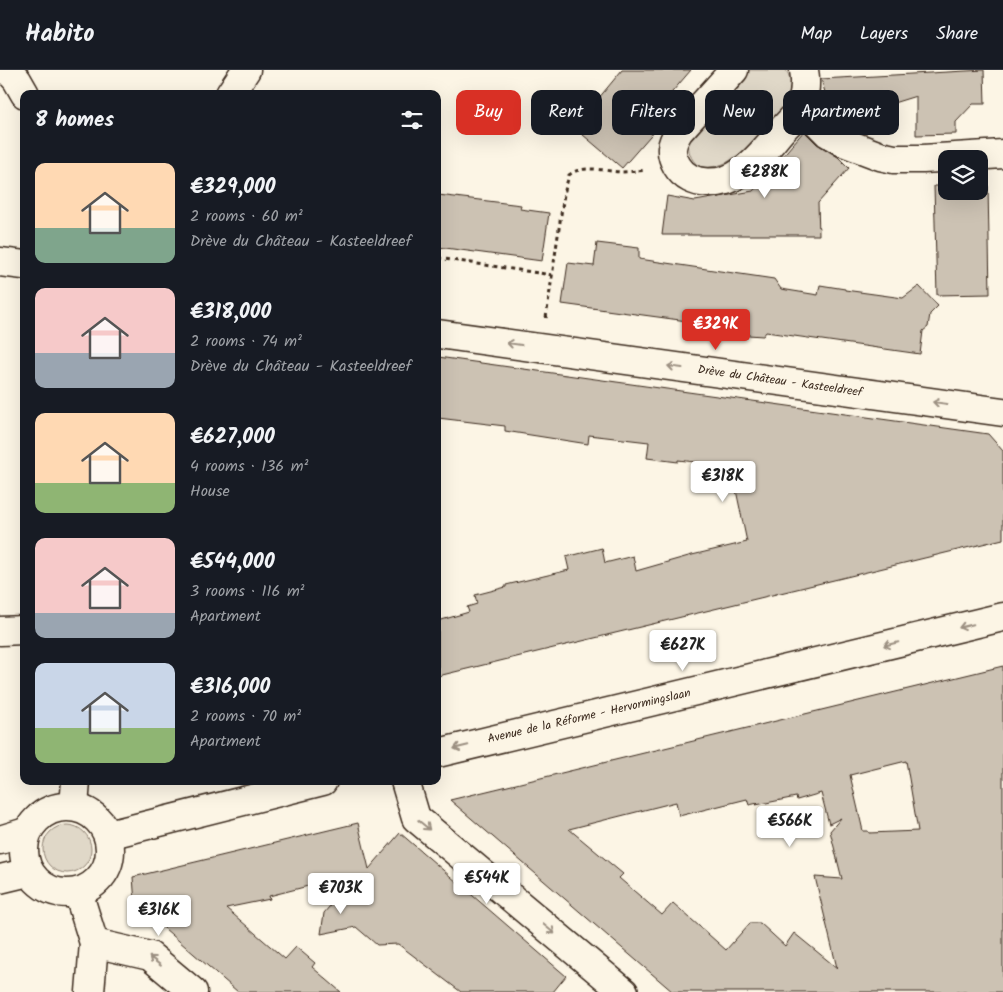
<!DOCTYPE html>
<html lang="en">
<head>
<meta charset="utf-8">
<style>
	:root { --surface:#171b24; --page:#242831; --text:#f1f3f6; --muted:#9ea1a6; --line:#363941; --accent:#d93025 }
	body { margin:0; font-family:Kalam,sans-serif; background:var(--page); color:var(--text); height:100vh; display:flex; flex-direction:column; font-size:19px; white-space:nowrap }
	* { box-sizing:border-box; margin:0 }
	p { font-size:16px; color:var(--muted) }
	.icon { flex:none; width:28px; height:28px; fill:none; stroke:currentColor; stroke-width:2; stroke-linecap:round; stroke-linejoin:round }
	.map { position:relative; flex:1; overflow:hidden }
	.drawer { position:absolute; left:20px; top:20px; width:421px; height:695px; display:flex; flex-direction:column; background:var(--surface); border-radius:10px; box-shadow:0 5px 20px #0002 }
	.drawer>* { flex:none }
	.guide { position:absolute; left:456px; top:20px; width:471px; height:45px; display:flex; gap:10px }
	.tools { position:absolute; left:938px; top:80px; display:grid; gap:10px }
	.tools a { display:grid; place-items:center; width:50px; height:50px; border-radius:10px; background:var(--surface); box-shadow:0 5px 20px #0002; font-size:25px }
	.price { position:absolute; translate:-50% -42px; padding:0 11px; border-radius:5px; background:#fff; color:#222; font-size:16px; line-height:32px; filter:drop-shadow(0 1px 2px #0008) }
	.price::after { content:''; position:absolute; left:50%; top:30px; width:15px; height:11px; margin-left:-8px; background:inherit; clip-path:polygon(0 0,100% 0,50% 100%) }
	.price.current { background:var(--accent); color:#fff }
	ul { padding:0; list-style:none }
	li { display:flex; align-items:center; gap:15px; height:125px; padding:0 15px }
	li span { display:grid; place-items:center; flex:none; width:140px; height:100px; border-radius:10px; color:#555 }
	li>.icon { margin-inline-start:auto }
	span .icon { width:60px; height:60px; fill:#fffc; stroke-width:1 }
	li b { font-size:21px }
	h2 { display:flex; justify-content:space-between; align-items:center; height:60px; padding:0 15px; font-size:21px }
	.pill { padding:0 18px; border-radius:10px; background:var(--surface); box-shadow:0 5px 20px #0002; font-size:18px; line-height:45px }
	.pill.current { background:var(--accent); color:#fff }
	header { display:flex; align-items:center; gap:30px; box-sizing:border-box; height:70px; padding:0 25px; background:var(--surface); border-bottom:1px solid var(--line) }
	header strong { font-size:24px }
	nav { display:flex; gap:28px; margin-inline-start:auto; font-size:18px }
	.map>svg:first-child { display:block }
	.green { fill:#e0d8c8; stroke:#8e8173 }
	.building { fill:#ccc2b3; stroke:#3b2a1e; fill-rule:evenodd }
	.lines { fill:none; stroke-linecap:round; stroke-linejoin:round }
	.minor-casing { stroke:#3b2a1e; stroke-width:31 }
	.path { stroke:#3b2a1e; stroke-width:3; stroke-dasharray:4 4; stroke-linecap:butt }
	.minor { stroke:#fcf5e5; stroke-width:28 }
	.oneway { stroke:#9c9082 }
	.labels { text-anchor:middle; dominant-baseline:central; stroke-width:4.5; stroke-linejoin:round; paint-order:stroke }
	.street-label { font-size:12px; fill:#3b2a1e; stroke:#fcf5e5 }
</style>
</head>
<body>
<header>
<strong>Habito</strong>
<nav><a>Map</a><a>Layers</a><a>Share</a></nav>
</header>
<div class="map">
<svg width="1003" height="922" viewBox="0 0 1003 922">
	<rect width="100%" height="100%" fill="#fcf5e5"/>
	<filter id="ink" filterUnits="userSpaceOnUse"><feTurbulence type="fractalNoise" baseFrequency=".02" numOctaves="2"/><feDisplacementMap in="SourceGraphic" scale="10" xChannelSelector="R" yChannelSelector="G"/><feConvolveMatrix kernelMatrix="1 2 1 2 8 2 1 2 1" color-interpolation-filters="sRGB"/></filter>
	<g filter="url(#ink)">
		<!-- green -->
		<g class="green">
			<path d="M749 0H786C801 25 780 41 764 59L726 27Z"/>
			<path d="M724 30 761 62C744 80 727 102 698 96 691 89 687 81 689 70Z"/>
			<circle cx="67" cy="779" r="24"/>
		</g>
		<!-- building -->
		<g class="building">
			<path d="M622 0H691L648 50 657 58 622 98 576 59 581 53 579 52Z"/>
			<path d="M984 0 985 34H973L956 52V64L916 65V26L858 44V46L840 52 824 37 828 32 821 9Z"/>
			<path d="M804 61 817 74 838 87 849 98 818 133 819 165H662L667 126 695 131 753 121Z"/>
			<path d="M934 116H946V121H979V116H988L990 224 937 225Z"/>
			<path d="M438 125 521 135 520 139 549 143 542 191 438 177Z"/>
			<path d="M597 173 639 178V189L774 209 781 219 818 225 820 215 845 219V220L903 228 919 216 938 236 930 244 928 257 923 261 920 284 766 262 763 266 748 265 746 259 562 234 568 193 594 196Z"/>
			<path d="M438 287 988 364 1003 381V469L438 606V551L469 542 467 537 477 534 475 525 506 517V515L569 500 566 487 602 478 605 493 633 486 636 501 692 485 747 472 736 420 739 397 678 390V392L647 388 649 372 589 365 588 374 505 361V356L438 348Z"/>
			<path d="M1003 596V922H673L450 730ZM906 691 918 761 869 763 868 761H863L850 705ZM821 723 829 754 841 748 830 761 842 809 815 807 837 898 794 863 785 876 760 853H750L726 880 673 833 662 845 619 808 623 804 569 759 676 732 679 746 747 729 749 735 758 733 756 735 796 727 797 730Z"/>
			<path d="M358 753 369 799 400 763 566 906 553 922H461L398 874 377 875 356 857 321 864 324 843 350 812 321 818 320 813 269 826 270 829 226 838 285 889 296 877 315 893 312 897 341 922H238L135 833 133 807Z"/>
		</g>
		<g class="lines">
			<defs>
				<g id="minor">
					<path d="M8 0 17 10 25 24"/>
					<path d="M734 0 679 61C671 74 669 82 677 96 690 118 723 116 741 102 756 92 769 75 781 61 788 53 799 44 802 34 805 23 806 11 804 0"/>
					<path d="M230 24 246 0"/>
					<path d="M801 36 828 63 843 72 880 86 894 89H923L1003 84"/>
					<path d="M0 192 24 195"/>
					<path d="M438 264 1003 342"/>
					<path d="M0 561 24 560"/>
					<path d="M438 683 1003 547"/>
					<path d="M405 711 416 748 624 922"/>
					<circle cx="67" cy="780" r="43"/>
					<path d="M74 737 76 711"/>
					<path d="M108 765 323 711"/>
					<path d="M0 770 26 762"/>
					<path d="M0 809 29 802"/>
					<path d="M78 822 94 873 90 922"/>
					<path d="M94 873 150 886 193 922"/>
				</g>
			</defs>
			<!-- minor casing -->
			<use href="#minor" class="minor-casing"/>
			<!-- path -->
			<g class="path">
				<path d="M738 39 750 50"/>
				<path d="M438 188 552 205"/>
				<path d="M546 248 564 124 569 105C583 94 604 101 621 102 629 102 638 101 646 100"/>
			</g>
			<!-- minor -->
			<use href="#minor" class="minor"/>
		</g>
		<!-- one-way arrows -->
		<defs><path id="oneway-shaft" d="M-6 0H5M1.5-3L5.5 0L1.5 3" fill="none" stroke-width="1.6" stroke-linecap="round" stroke-linejoin="round" transform="scale(1.25)"/></defs>
		<g class="oneway">
			<use href="#oneway-shaft" transform="translate(514 274) rotate(-172)"/>
			<use href="#oneway-shaft" transform="translate(675 297) rotate(-172)"/>
			<use href="#oneway-shaft" transform="translate(940 333) rotate(-172)"/>
			<use href="#oneway-shaft" transform="translate(966 556) rotate(167)"/>
			<use href="#oneway-shaft" transform="translate(891 574) rotate(167)"/>
			<use href="#oneway-shaft" transform="translate(461 677) rotate(167)"/>
			<use href="#oneway-shaft" transform="translate(424 755) rotate(40)"/>
			<use href="#oneway-shaft" transform="translate(549 859) rotate(40)"/>
			<use href="#oneway-shaft" transform="translate(155 891) rotate(-142)"/>
		</g>
	</g>
	<g class="labels">
		<!-- street labels -->
		<g class="street-label">
			<text transform="translate(780 311) rotate(8)">Drève du Château - Kasteeldreef</text>
			<text transform="translate(589 646) rotate(-13)">Avenue de la Réforme - Hervormingslaan</text>
		</g>
	</g>
</svg>
<div class="tools">
<a><svg class="icon" aria-label="layers" viewBox="0 0 24 24"><path d="M12 4l9 5-9 5-9-5zM3 14l9 5 9-5"/></svg></a>
</div>
<b class="price" style="left:765px;top:129px">€288K</b>
<b class="price current" style="left:716px;top:281px">€329K</b>
<b class="price" style="left:723px;top:433px">€318K</b>
<b class="price" style="left:683px;top:602px">€627K</b>
<b class="price" style="left:790px;top:778px">€566K</b>
<b class="price" style="left:487px;top:835px">€544K</b>
<b class="price" style="left:341px;top:845px">€703K</b>
<b class="price" style="left:159px;top:867px">€316K</b>
<div class="guide">
<a class="pill current">Buy</a>
<a class="pill">Rent</a>
<a class="pill">Filters</a>
<a class="pill">New</a>
<a class="pill">Apartment</a>
</div>
<section class="drawer">
<h2>8 homes<svg class="icon" aria-label="filters" viewBox="0 0 24 24"><path d="M4 7h16M4 17h16"/><circle cx="9" cy="7" r="2"/><circle cx="15" cy="17" r="2"/></svg></h2>
<ul>
<li><span style="background:linear-gradient(#ffd9b3 65%,#7fa58c 0)"><svg class="icon" aria-label="home" viewBox="0 0 24 24"><path d="M3 11l9-7 9 7M6 9v11h12V9"/></svg></span><div><b>€329,000</b><p>2 rooms · 60 m²</p><p>Drève du Château - Kasteeldreef</p></div></li>
<li><span style="background:linear-gradient(#f6c9c9 65%,#9aa5b1 0)"><svg class="icon" aria-label="home" viewBox="0 0 24 24"><path d="M3 11l9-7 9 7M6 9v11h12V9"/></svg></span><div><b>€318,000</b><p>2 rooms · 74 m²</p><p>Drève du Château - Kasteeldreef</p></div></li>
<li><span style="background:linear-gradient(#ffd9b3 70%,#8fb573 0)"><svg class="icon" aria-label="home" viewBox="0 0 24 24"><path d="M3 11l9-7 9 7M6 9v11h12V9"/></svg></span><div><b>€627,000</b><p>4 rooms · 136 m²</p><p>House</p></div></li>
<li><span style="background:linear-gradient(#f6c9c9 75%,#9aa5b1 0)"><svg class="icon" aria-label="home" viewBox="0 0 24 24"><path d="M3 11l9-7 9 7M6 9v11h12V9"/></svg></span><div><b>€544,000</b><p>3 rooms · 116 m²</p><p>Apartment</p></div></li>
<li><span style="background:linear-gradient(#c9d6e8 65%,#8fb573 0)"><svg class="icon" aria-label="home" viewBox="0 0 24 24"><path d="M3 11l9-7 9 7M6 9v11h12V9"/></svg></span><div><b>€316,000</b><p>2 rooms · 70 m²</p><p>Apartment</p></div></li>
</ul>
</section>
</div>
</body>
</html>
